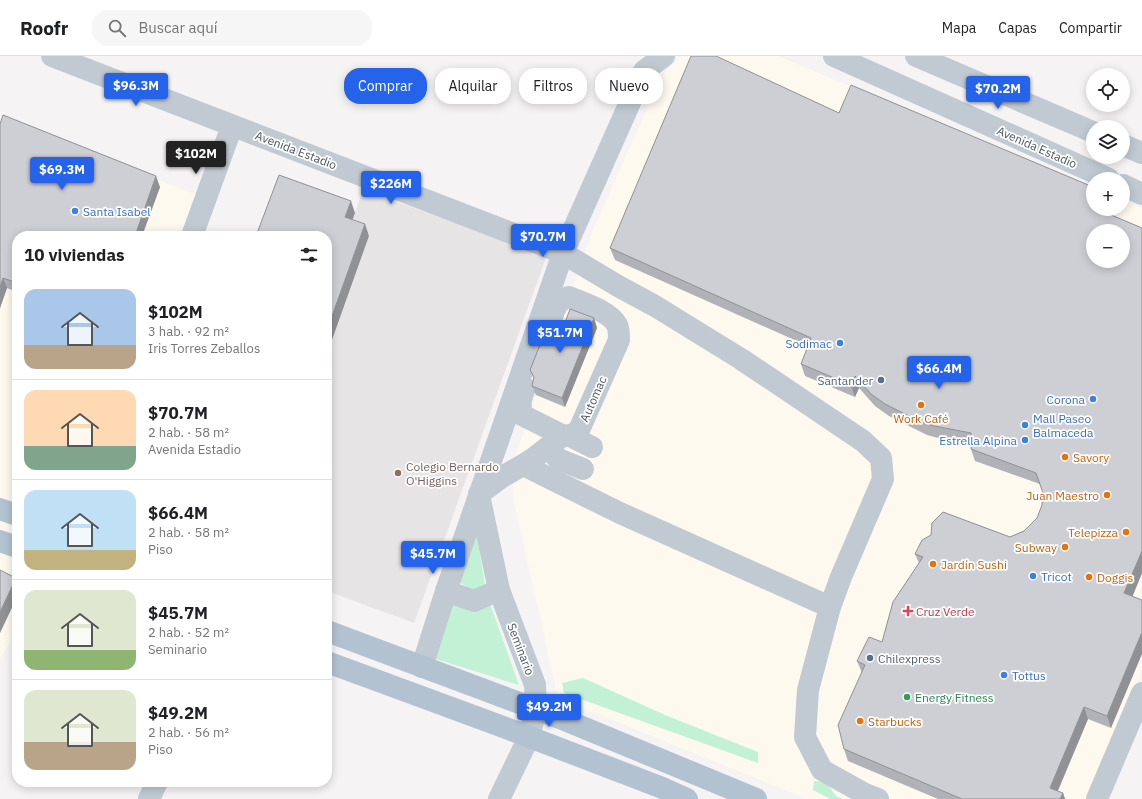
<!DOCTYPE html>
<html lang="es">
<head>
<meta charset="utf-8">
<style>
	:root { --surface:#fff; --page:#f6f6f6; --text:#202124; --muted:#757577; --line:#e0e0e0; --accent:#2563eb }
	body { margin:0; font-family:"IBM Plex Sans",sans-serif; background:var(--page); color:var(--text); height:100vh; display:flex; flex-direction:column; font-size:15px; white-space:nowrap }
	* { box-sizing:border-box; margin:0 }
	p { font-size:13px; color:var(--muted) }
	.icon { flex:none; width:22px; height:22px; fill:none; stroke:currentColor; stroke-width:2; stroke-linecap:round; stroke-linejoin:round }
	.map { position:relative; flex:1; overflow:hidden }
	.panel { position:absolute; left:12px; top:175px; width:320px; height:556px; display:flex; flex-direction:column; background:var(--surface); border-radius:16px; box-shadow:0 2px 10px #0003 }
	.panel>* { flex:none }
	.hud { position:absolute; left:344px; top:12px; width:380px; height:36px; display:flex; gap:8px }
	.fabs { position:absolute; left:1086px; top:12px; display:grid; gap:8px }
	.fabs a { display:grid; place-items:center; width:44px; height:44px; border-radius:50%; background:var(--surface); box-shadow:0 2px 10px #0003; font-size:20px }
	.price { position:absolute; translate:-50% -34px; padding:0 9px; border-radius:4px; background:var(--accent); color:#fff; font-size:13px; line-height:26px; filter:drop-shadow(0 1px 2px #0008) }
	.price::after { content:''; position:absolute; left:50%; top:24px; width:12px; height:9px; margin-left:-6px; background:inherit; clip-path:polygon(0 0,100% 0,50% 100%) }
	.price.current { background:#222; color:#fff }
	ul { padding:0; list-style:none }
	li { display:flex; align-items:center; gap:12px; height:100px; padding:0 12px }
	li+li { border-top:1px solid var(--line) }
	li span { display:grid; place-items:center; flex:none; width:112px; height:80px; border-radius:12px; color:#555 }
	li>.icon { margin-inline-start:auto }
	span .icon { width:48px; height:48px; fill:#fffc; stroke-width:1 }
	li b { font-size:17px }
	h2 { display:flex; justify-content:space-between; align-items:center; height:48px; padding:0 12px; font-size:17px }
	.tag { padding:0 14px; border-radius:16px; background:var(--surface); box-shadow:0 2px 10px #0003; font-size:14px; line-height:36px }
	.tag.current { background:var(--accent); color:#fff }
	header { display:flex; align-items:center; gap:24px; box-sizing:border-box; height:56px; padding:0 20px; background:var(--surface); border-bottom:1px solid var(--line) }
	header strong { font-size:19px }
	nav { display:flex; gap:22px; margin-inline-start:auto; font-size:14px }
	.search { width:280px; height:36px; background:var(--page); display:flex; align-items:center; gap:10px; box-sizing:border-box; padding:0 14px; border-radius:16px; color:var(--muted); font-size:15px }
	.map>svg:first-child { display:block }
	.commercial { fill:#fdf9ef; fill-rule:evenodd }
	.education { fill:#e6e4e5 }
	.green { fill:#c3f1d5 }
	.lines { fill:none; stroke-linecap:round; stroke-linejoin:round }
	.minor { stroke:#c1cad2; stroke-width:22 }
	.major { stroke:#b3c2d1; stroke-width:22 }
	.wall { fill:#b0b2b7 }
	.shaded-wall { fill:#909195 }
	.building { fill:#cdcfd5; stroke:#909195; fill-rule:evenodd }
	.shop-dot { fill:#3f7fe0; stroke:#fff; stroke-width:1.5 }
	.service-dot { fill:#5c6f8a; stroke:#fff; stroke-width:1.5 }
	.food-dot { fill:#e8710a; stroke:#fff; stroke-width:1.5 }
	.education-dot { fill:#8d6e63; stroke:#fff; stroke-width:1.5 }
	.health-dot { fill:#e0444e; stroke:#fff; stroke-width:1.5 }
	.leisure-dot { fill:#2e9e5b; stroke:#fff; stroke-width:1.5 }
	.labels { text-anchor:middle; dominant-baseline:central; stroke-width:3.5; stroke-linejoin:round; paint-order:stroke }
	.street-label { font-size:12px; fill:#4a5661; stroke:#fff }
	.shop-label { font-size:12px; fill:#366cbe; stroke:#fff; text-anchor:start }
	.service-label { font-size:12px; fill:#4e5e75; stroke:#fff; text-anchor:end }
	.food-label { font-size:12px; fill:#c56008; stroke:#fff; text-anchor:start }
	.education-label { font-size:12px; fill:#785e54; stroke:#fff; text-anchor:start }
	.health-label { font-size:12px; fill:#be3a42; stroke:#fff; text-anchor:start }
	.leisure-label { font-size:12px; fill:#27864d; stroke:#fff; text-anchor:start }
</style>
</head>
<body>
<header>
<strong>Roofr</strong>
<div class="search"><svg class="icon" aria-label="search" viewBox="0 0 24 24"><circle cx="10" cy="10" r="6"/><path d="M15 15l6 6"/></svg>Buscar aquí</div>
<nav><a>Mapa</a><a>Capas</a><a>Compartir</a></nav>
</header>
<div class="map">
<svg width="1142" height="743" viewBox="0 0 1142 743">
	<rect width="100%" height="100%" fill="#f5f3f3"/>
	<!-- commercial -->
	<g class="commercial">
		<path d="M680 0H778L1093 132V153H1123V144L1142 152V615L1092 743H807L558 642 513 442 512 410 583 201 593 174 661 21ZM1093 175H1123V205H1093Z"/>
		<path d="M7 63 196 139 180 180H17V572L0 604V82Z"/>
	</g>
	<!-- education -->
	<path class="education" d="M363 134 547 199 414 567 327 535V299L369 180 349 173Z"/>
	<!-- green -->
	<g class="green">
		<path d="M475 464 485 531 472 534 459 526Z"/>
		<path d="M450 544 489 545 519 629 433 602Z"/>
		<path d="M583 622 665 659 758 696V707L564 637 562 627Z"/>
		<path d="M814 725 826 726 836 740 843 743H830L813 734Z"/>
	</g>
	<g class="lines">
		<!-- minor -->
		<g class="minor">
			<path d="M52 0 563 197 618 230 655 250 741 303 863 385 881 402 883 423 841 521 830 551 808 634 805 681 822 714 865 738 878 743"/>
			<path d="M834 0 1109 123"/>
			<path d="M916 0 1093 76"/>
			<path d="M1123 89 1142 97"/>
			<path d="M1123 129 1142 138"/>
			<path d="M192 180 232 70"/>
			<path d="M525 332C521 342 519 348 522 359L564 380"/>
			<path d="M570 380 592 391"/>
			<path d="M551 389 554 398 558 403 583 413"/>
			<path d="M523 409 620 457 830 551"/>
			<path d="M479 438 502 421 523 409 534 402 561 381C568 378 572 381 579 374L619 284C619 279 619 273 617 269 610 255 583 247 569 241 555 244 554 256 550 268"/>
			<path d="M479 439 499 534 535 629 536 653 529 681 499 743"/>
			<path d="M446 535 474 545 499 534"/>
			<path d="M422 611 446 535 563 197 644 15 664 0"/>
			<path d="M149 743 157 726"/>
			<path d="M1097 743 1142 637"/>
		</g>
		<!-- major -->
		<g class="major">
			<path d="M0 453 17 459"/>
			<path d="M0 485 17 491"/>
			<path d="M327 575 565 664 756 743"/>
			<path d="M327 606 506 672 660 731 687 743"/>
		</g>
	</g>
	<!-- wall -->
	<g class="wall">
		<path d="M839 57 1093 153H1101V155L1142 172V517L1132 540 1111 672 1088 663 1058 735 1063 737 1065 743H938L848 705 844 693 862 617 857 605 882 586 919 507 915 498 1010 481 1024 475 1037 462 1042 449 1043 437 1040 428 975 405 971 393V388L938 382 927 379 889 360 875 350 859 332 855 341 805 320 801 308 808 290 615 204 610 192Z"/>
		<path d="M3 59 160 131 142 180H17V236L7 232 0 252Z"/>
		<path d="M594 262 597 272 565 351 536 339 532 330 534 323 530 314 563 272Z"/>
	</g>
	<!-- shaded-wall -->
	<g class="shaded-wall">
		<path d="M156 120 160 131 142 180H135Z"/>
		<path d="M351 145 355 157 349 173 345 161Z"/>
		<path d="M365 168 369 180 327 298V274Z"/>
		<path d="M3 222 7 232 0 252V231Z"/>
		<path d="M594 262 597 272 565 351 562 342Z"/>
		<path d="M855 320 859 332 855 341 851 329Z"/>
		<path d="M1142 495V517L1129 549 1124 537Z"/>
		<path d="M16 522 17 524V541L0 577V556Z"/>
		<path d="M1142 576V598L1111 672 1107 660Z"/>
		<path d="M1084 651 1088 663 1054 743 1050 732Z"/>
		<path d="M1063 737 1065 743H1060Z"/>
	</g>
	<!-- building -->
	<g class="building">
		<path d="M691 0H716L839 57 851 29 1093 131V153H1097L1142 172V495L1124 537 1142 544V576L1107 660 1084 651 1050 732 1063 737 1060 743H962L844 693 838 669 865 609 857 605 869 581 882 586 893 546 923 501 915 498 922 484 931 479 932 467 943 456 1010 481 1024 475 1037 462 1042 449 1043 437 1036 417 971 393V377L934 370 923 367 885 348 871 338 855 320 851 329 801 308 811 282 610 192ZM1093 175H1123V205H1093Z"/>
		<path d="M3 59 156 120 135 180H17V227L3 222 0 231V68Z"/>
		<path d="M279 119 351 145 345 161 365 168 327 274V180H256Z"/>
		<path d="M570 253 594 262 562 342 532 330 534 321 530 314 547 271 554 269 563 272Z"/>
		<path d="M0 514 16 522 0 556Z"/>
	</g>
	<!-- markers -->
	<g class="shop-dot">
		<circle cx="75" cy="155" r="4"/>
		<circle cx="840" cy="287" r="4"/>
		<circle cx="1093" cy="343" r="4"/>
		<circle cx="1025" cy="369" r="4"/>
		<circle cx="1025" cy="384" r="4"/>
		<circle cx="1033" cy="520" r="4"/>
		<circle cx="1004" cy="619" r="4"/>
	</g>
	<g class="service-dot">
		<circle cx="881" cy="324" r="4"/>
		<circle cx="870" cy="602" r="4"/>
	</g>
	<g class="food-dot">
		<circle cx="921" cy="349" r="4"/>
		<circle cx="1065" cy="401" r="4"/>
		<circle cx="1107" cy="439" r="4"/>
		<circle cx="1126" cy="476" r="4"/>
		<circle cx="1065" cy="491" r="4"/>
		<circle cx="933" cy="508" r="4"/>
		<circle cx="1089" cy="521" r="4"/>
		<circle cx="860" cy="665" r="4"/>
	</g>
	<circle class="education-dot" cx="398" cy="417" r="4"/>
	<path class="health-dot" d="M906 549h4v4h4v4h-4v4h-4v-4h-4v-4h4z"/>
	<circle class="leisure-dot" cx="907" cy="641" r="4"/>
	<g class="labels">
		<!-- street labels -->
		<g class="street-label">
			<text transform="translate(1037 91) rotate(24)">Avenida Estadio</text>
			<text transform="translate(296 94) rotate(21)">Avenida Estadio</text>
			<text transform="translate(593 343) rotate(-66)">Automac</text>
			<text transform="translate(521 593) rotate(69)">Seminario</text>
		</g>
		<!-- shop labels -->
		<g class="shop-label">
			<text x="83" y="155">Santa Isabel</text>
			<text x="832" y="287" text-anchor="end">Sodimac</text>
			<text x="1085" y="343" text-anchor="end">Corona</text>
			<text x="1033" y="362">Mall Paseo<tspan x="1033" dy="14">Balmaceda</tspan></text>
			<text x="1017" y="384" text-anchor="end">Estrella Alpina</text>
			<text x="1041" y="520">Tricot</text>
			<text x="1012" y="619">Tottus</text>
		</g>
		<!-- service labels -->
		<g class="service-label">
			<text x="873" y="324">Santander</text>
			<text x="878" y="602" text-anchor="start">Chilexpress</text>
		</g>
		<!-- food labels -->
		<g class="food-label">
			<text x="921" y="362" text-anchor="middle">Work Café</text>
			<text x="1073" y="401">Savory</text>
			<text x="1099" y="439" text-anchor="end">Juan Maestro</text>
			<text x="1118" y="476" text-anchor="end">Telepizza</text>
			<text x="1057" y="491" text-anchor="end">Subway</text>
			<text x="941" y="508">Jardín Sushi</text>
			<text x="1097" y="521">Doggis</text>
			<text x="868" y="665">Starbucks</text>
		</g>
		<!-- education labels -->
		<g class="education-label">
			<text x="406" y="410">Colegio Bernardo<tspan x="406" dy="14">O'Higgins</tspan></text>
		</g>
		<!-- health labels -->
		<g class="health-label">
			<text x="916" y="555">Cruz Verde</text>
		</g>
		<!-- leisure labels -->
		<g class="leisure-label">
			<text x="915" y="641">Energy Fitness</text>
		</g>
	</g>
</svg>
<div class="fabs">
<a><svg class="icon" aria-label="locate" viewBox="0 0 24 24"><circle cx="12" cy="12" r="6"/><path d="M12 2v4M12 18v4M2 12h4M18 12h4"/></svg></a>
<a><svg class="icon" aria-label="layers" viewBox="0 0 24 24"><path d="M12 4l9 5-9 5-9-5zM3 14l9 5 9-5"/></svg></a>
<a>+</a>
<a>−</a>
</div>
<b class="price" style="left:136px;top:51px">$96.3M</b>
<b class="price" style="left:998px;top:54px">$70.2M</b>
<b class="price current" style="left:196px;top:119px">$102M</b>
<b class="price" style="left:62px;top:135px">$69.3M</b>
<b class="price" style="left:391px;top:149px">$226M</b>
<b class="price" style="left:543px;top:202px">$70.7M</b>
<b class="price" style="left:560px;top:298px">$51.7M</b>
<b class="price" style="left:939px;top:334px">$66.4M</b>
<b class="price" style="left:433px;top:519px">$45.7M</b>
<b class="price" style="left:549px;top:672px">$49.2M</b>
<div class="hud">
<a class="tag current">Comprar</a>
<a class="tag">Alquilar</a>
<a class="tag">Filtros</a>
<a class="tag">Nuevo</a>
</div>
<section class="panel">
<h2>10 viviendas<svg class="icon" aria-label="filters" viewBox="0 0 24 24"><path d="M4 7h16M4 17h16"/><circle cx="9" cy="7" r="2"/><circle cx="15" cy="17" r="2"/></svg></h2>
<ul>
<li><span style="background:linear-gradient(#a9c7e8 70%,#b9a48a 0)"><svg class="icon" aria-label="home" viewBox="0 0 24 24"><path d="M3 11l9-7 9 7M6 9v11h12V9"/></svg></span><div><b>$102M</b><p>3 hab. · 92 m²</p><p>Iris Torres Zeballos</p></div></li>
<li><span style="background:linear-gradient(#ffd9b3 70%,#7fa58c 0)"><svg class="icon" aria-label="home" viewBox="0 0 24 24"><path d="M3 11l9-7 9 7M6 9v11h12V9"/></svg></span><div><b>$70.7M</b><p>2 hab. · 58 m²</p><p>Avenida Estadio</p></div></li>
<li><span style="background:linear-gradient(#bfe0f5 75%,#c2b280 0)"><svg class="icon" aria-label="home" viewBox="0 0 24 24"><path d="M3 11l9-7 9 7M6 9v11h12V9"/></svg></span><div><b>$66.4M</b><p>2 hab. · 58 m²</p><p>Piso</p></div></li>
<li><span style="background:linear-gradient(#dfe7d0 75%,#8fb573 0)"><svg class="icon" aria-label="home" viewBox="0 0 24 24"><path d="M3 11l9-7 9 7M6 9v11h12V9"/></svg></span><div><b>$45.7M</b><p>2 hab. · 52 m²</p><p>Seminario</p></div></li>
<li><span style="background:linear-gradient(#dfe7d0 65%,#b9a48a 0)"><svg class="icon" aria-label="home" viewBox="0 0 24 24"><path d="M3 11l9-7 9 7M6 9v11h12V9"/></svg></span><div><b>$49.2M</b><p>2 hab. · 56 m²</p><p>Piso</p></div></li>
</ul>
</section>
</div>
</body>
</html>
